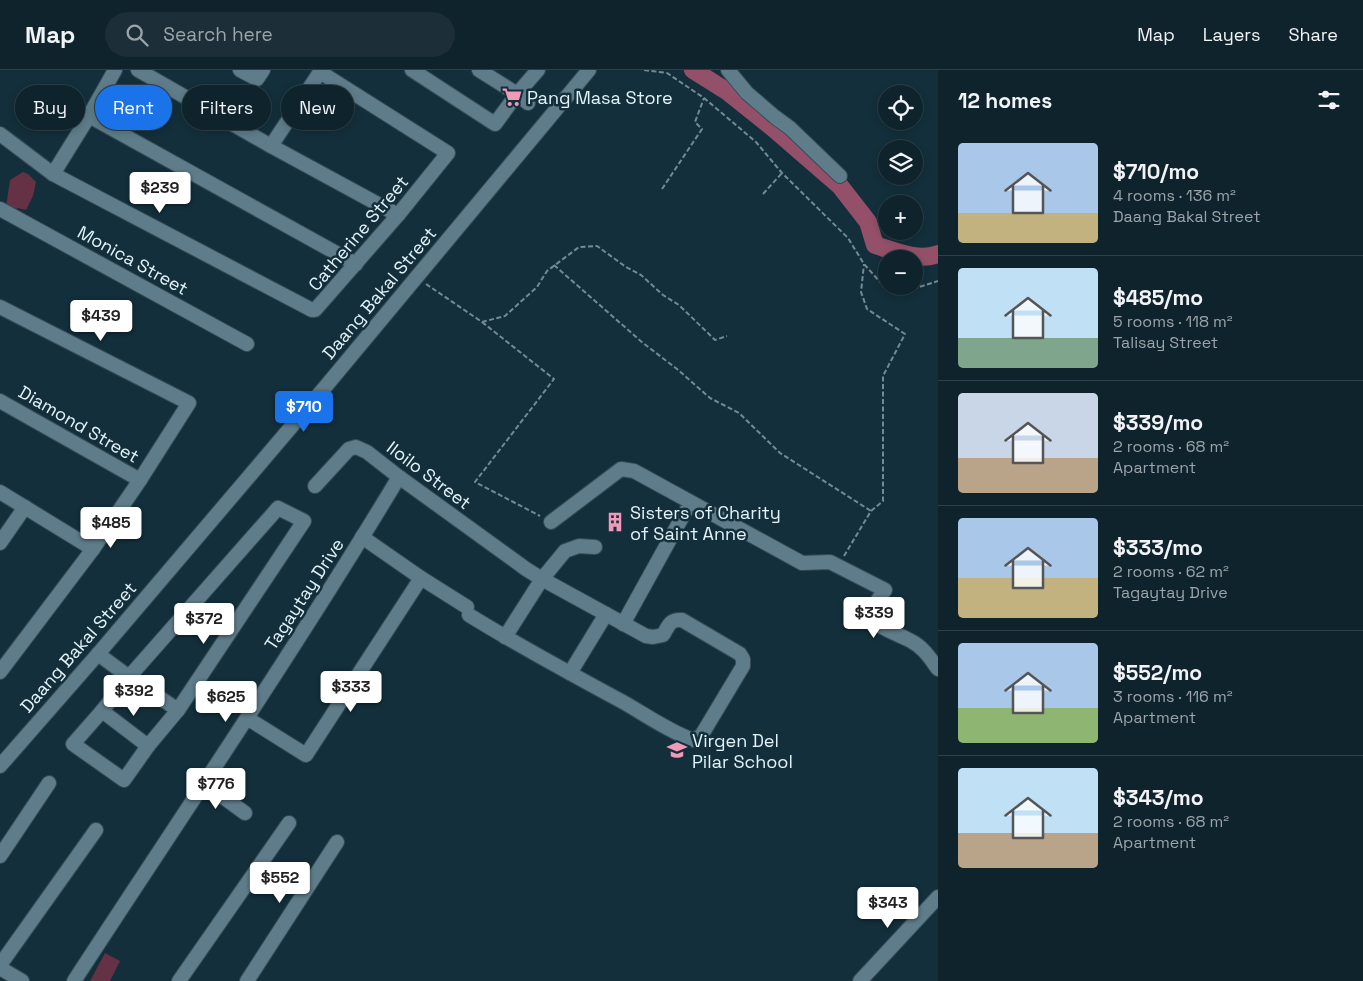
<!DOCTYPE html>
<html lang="en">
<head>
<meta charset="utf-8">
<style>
	:root { --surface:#0e232c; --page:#1c2f38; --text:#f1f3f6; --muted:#9ba4a9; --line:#2e4048; --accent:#1a73e8 }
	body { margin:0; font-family:"Space Grotesk",sans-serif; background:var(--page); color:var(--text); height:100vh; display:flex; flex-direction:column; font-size:19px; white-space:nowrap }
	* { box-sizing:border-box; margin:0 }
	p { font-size:16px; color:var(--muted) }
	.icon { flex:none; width:28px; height:28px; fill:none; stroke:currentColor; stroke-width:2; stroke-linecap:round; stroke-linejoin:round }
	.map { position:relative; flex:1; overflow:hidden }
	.side { display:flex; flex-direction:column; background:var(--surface); width:425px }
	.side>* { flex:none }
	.guide { position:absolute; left:15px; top:15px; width:475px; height:45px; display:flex; gap:10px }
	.fabs { position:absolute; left:878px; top:15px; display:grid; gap:10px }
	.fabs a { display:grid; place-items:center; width:45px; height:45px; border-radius:50%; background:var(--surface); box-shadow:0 2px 8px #0003,0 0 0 1px var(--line); font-size:25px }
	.price { position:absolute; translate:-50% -42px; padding:0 11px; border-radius:5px; background:#fff; color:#222; font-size:16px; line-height:32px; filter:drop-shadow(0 1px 2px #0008) }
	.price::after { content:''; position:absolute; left:50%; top:30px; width:15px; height:11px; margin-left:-8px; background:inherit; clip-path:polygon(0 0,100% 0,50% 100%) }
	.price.current { background:var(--accent); color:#fff }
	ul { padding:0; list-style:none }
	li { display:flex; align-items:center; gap:15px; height:125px; padding:0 20px }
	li+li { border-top:1px solid var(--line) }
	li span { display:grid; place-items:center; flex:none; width:140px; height:100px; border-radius:5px; color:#555 }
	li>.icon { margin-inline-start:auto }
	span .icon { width:60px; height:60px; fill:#fffc; stroke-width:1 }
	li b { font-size:21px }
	h2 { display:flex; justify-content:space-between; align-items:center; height:60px; padding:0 20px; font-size:21px }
	.tag { padding:0 18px; border-radius:22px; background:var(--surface); box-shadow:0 2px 8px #0003,0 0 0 1px var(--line); font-size:18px; line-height:45px }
	.tag.current { background:var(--accent); color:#fff }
	header { display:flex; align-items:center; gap:30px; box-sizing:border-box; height:70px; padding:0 25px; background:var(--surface); border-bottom:1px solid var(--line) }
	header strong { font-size:24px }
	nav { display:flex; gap:28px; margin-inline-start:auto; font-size:18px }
	.search { width:350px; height:45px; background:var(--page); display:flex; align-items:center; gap:12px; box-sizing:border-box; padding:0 18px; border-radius:28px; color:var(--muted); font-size:19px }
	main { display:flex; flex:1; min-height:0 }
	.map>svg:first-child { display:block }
	.green { fill:#653144 }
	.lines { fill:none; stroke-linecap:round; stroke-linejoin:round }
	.river { stroke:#945068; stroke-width:18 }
	.minor-casing { stroke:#364c56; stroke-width:16 }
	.path { stroke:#738a93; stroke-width:2; stroke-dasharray:5 2.5; stroke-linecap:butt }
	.minor { stroke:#5e7c8a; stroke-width:14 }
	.labels { text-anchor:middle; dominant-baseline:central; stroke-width:5; stroke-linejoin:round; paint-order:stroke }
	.poi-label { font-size:18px; fill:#e1f2f9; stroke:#132f3b; text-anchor:start }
	.street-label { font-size:18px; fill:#e1f2f9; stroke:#132f3b }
</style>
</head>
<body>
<header>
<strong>Map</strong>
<div class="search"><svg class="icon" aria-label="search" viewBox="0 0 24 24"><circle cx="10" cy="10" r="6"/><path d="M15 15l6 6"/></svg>Search here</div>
<nav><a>Map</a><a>Layers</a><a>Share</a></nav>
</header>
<main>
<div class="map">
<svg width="938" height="911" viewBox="0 0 938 911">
	<rect width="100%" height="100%" fill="#132f3b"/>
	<!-- green -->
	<g class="green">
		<path d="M23 102 28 104 36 112 33 126 26 140 18 138 13 141 6 137 10 110Z"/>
		<path d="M105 883 120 891 110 911H90Z"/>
	</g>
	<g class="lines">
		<!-- river -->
		<path class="river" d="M693 0 728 22 773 58 840 116 868 152 875 175C895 181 918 192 938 184"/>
		<defs>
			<g id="minor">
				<path d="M138 0 271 76 398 145"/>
				<path d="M240 0 257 9 263 0"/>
				<path d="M412 0 495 54 517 24 538 0"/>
				<path d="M479 0 517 24 528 33"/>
				<path d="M728 0 747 23 775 47 790 58 840 106"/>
				<path d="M89 46 356 194"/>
				<path d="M0 64 53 104 312 240H315L398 145 448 83 320 2 271 76"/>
				<path d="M53 104 89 46 115 0"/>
				<path d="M0 139 247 274"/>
				<path d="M0 237 189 333 140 410 93 479 0 602"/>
				<path d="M0 331 140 410"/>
				<path d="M315 416 349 379 356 377 367 382 399 407 526 499 542 509 646 566 653 567 663 565C669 555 670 549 682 550L740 584 743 589V596L701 666 693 670C668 661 646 645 623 632 571 604 519 576 469 545"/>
				<path d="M0 422 93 479"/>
				<path d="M278 438 304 451 178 640 148 676 124 710 73 674 102 641 129 607Z"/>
				<path d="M551 452 621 399 634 401 802 493 830 492 885 520C878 529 870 540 873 551 884 560 898 564 911 571 923 577 930 588 938 599"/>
				<path d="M362 467 421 508 467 537"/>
				<path d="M0 473 25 437"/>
				<path d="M623 554 685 442"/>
				<path d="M505 567 542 509 565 481 579 476 595 477"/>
				<path d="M98 584 129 607 178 640"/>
				<path d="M570 603 606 544"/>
				<path d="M102 641 148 676"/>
				<path d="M247 648 306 685 421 508"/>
				<path d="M0 696 98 584 326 316 589 0"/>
				<path d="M204 713 245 743"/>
				<path d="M0 786 49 713"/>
				<path d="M0 895 96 760"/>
				<path d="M0 898 22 911"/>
				<path d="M74 911C183 744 296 578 399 407"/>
				<path d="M179 911 289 753"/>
				<path d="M247 911 337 772"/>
				<path d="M860 911 938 827"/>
			</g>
		</defs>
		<!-- minor casing -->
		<use href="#minor" class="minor-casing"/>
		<!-- path -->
		<g class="path">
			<path d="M644 0 667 3 704 28 756 72 782 103 848 168 864 194 881 213 886 214"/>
			<path d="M662 119 702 59 695 52 704 28"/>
			<path d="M763 124 782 103"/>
			<path d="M554 195 643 273 677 299 710 328 739 343 780 383 871 441"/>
			<path d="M426 214 482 252 505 246 537 217 547 201 579 177 597 176 626 197 641 205 663 225 679 235 715 270 727 266"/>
			<path d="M898 216 913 219 938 211"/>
			<path d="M482 252 554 309 475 412 540 446"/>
			<path d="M844 486 871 441 883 431V306L905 264 867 239 861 222 864 194"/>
		</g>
		<!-- minor -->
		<use href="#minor" class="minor"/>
	</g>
	<!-- icons -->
	<defs>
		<symbol id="supermarket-bare" viewBox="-9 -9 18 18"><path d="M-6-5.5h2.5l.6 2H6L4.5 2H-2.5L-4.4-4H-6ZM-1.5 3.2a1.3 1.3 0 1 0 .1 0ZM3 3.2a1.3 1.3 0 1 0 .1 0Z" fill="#f09ab7" stroke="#132f3b" stroke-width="2.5" paint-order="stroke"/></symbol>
		<symbol id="building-bare" viewBox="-9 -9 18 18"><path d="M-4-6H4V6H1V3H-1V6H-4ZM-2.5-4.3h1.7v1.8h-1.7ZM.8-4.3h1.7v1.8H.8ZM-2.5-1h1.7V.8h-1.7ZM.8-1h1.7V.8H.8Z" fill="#f09ab7" stroke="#132f3b" stroke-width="2.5" paint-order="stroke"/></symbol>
		<symbol id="school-bare" viewBox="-9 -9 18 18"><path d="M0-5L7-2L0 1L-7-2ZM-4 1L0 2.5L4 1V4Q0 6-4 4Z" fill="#f09ab7" stroke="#132f3b" stroke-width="2.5" paint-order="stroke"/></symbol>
	</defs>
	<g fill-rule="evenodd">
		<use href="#supermarket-bare" x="498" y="13" width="28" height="28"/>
		<use href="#building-bare" x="601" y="438" width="28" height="28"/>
		<use href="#school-bare" x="663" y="666" width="28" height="28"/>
	</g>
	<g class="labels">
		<!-- poi labels -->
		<g class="poi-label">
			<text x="527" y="27">Pang Masa Store</text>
			<text x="630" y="442">Sisters of Charity<tspan x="630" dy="21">of Saint Anne</tspan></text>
			<text x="692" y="670">Virgen Del<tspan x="692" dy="21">Pilar School</tspan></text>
		</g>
		<!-- street labels -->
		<g class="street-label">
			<text transform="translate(358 163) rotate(-50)">Catherine Street</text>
			<text transform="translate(133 190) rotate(29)">Monica Street</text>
			<text transform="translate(379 223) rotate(-50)">Daang Bakal Street</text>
			<text transform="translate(79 354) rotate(30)">Diamond Street</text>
			<text transform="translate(429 405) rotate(37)">Iloilo Street</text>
			<text transform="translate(304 524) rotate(-57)">Tagaytay Drive</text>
			<text transform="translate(78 577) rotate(-49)">Daang Bakal Street</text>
		</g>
	</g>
</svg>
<div class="fabs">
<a><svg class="icon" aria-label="locate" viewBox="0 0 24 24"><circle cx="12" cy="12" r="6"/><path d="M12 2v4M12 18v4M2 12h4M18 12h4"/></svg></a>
<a><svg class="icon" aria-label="layers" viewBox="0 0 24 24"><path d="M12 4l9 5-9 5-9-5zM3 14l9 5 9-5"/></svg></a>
<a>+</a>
<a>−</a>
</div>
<b class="price" style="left:160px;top:144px">$239</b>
<b class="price" style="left:101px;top:272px">$439</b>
<b class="price current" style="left:304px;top:363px">$710</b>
<b class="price" style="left:111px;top:479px">$485</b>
<b class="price" style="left:874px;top:569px">$339</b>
<b class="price" style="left:204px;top:575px">$372</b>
<b class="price" style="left:351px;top:643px">$333</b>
<b class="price" style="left:134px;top:647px">$392</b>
<b class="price" style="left:226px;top:653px">$625</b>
<b class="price" style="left:216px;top:740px">$776</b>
<b class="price" style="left:280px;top:834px">$552</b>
<b class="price" style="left:888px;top:859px">$343</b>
<div class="guide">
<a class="tag">Buy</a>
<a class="tag current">Rent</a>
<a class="tag">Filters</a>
<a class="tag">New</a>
</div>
</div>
<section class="side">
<h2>12 homes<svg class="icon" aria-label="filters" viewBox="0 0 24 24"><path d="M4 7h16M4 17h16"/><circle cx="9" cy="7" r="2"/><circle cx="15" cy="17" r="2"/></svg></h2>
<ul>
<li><span style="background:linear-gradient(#a9c7e8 70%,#c2b280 0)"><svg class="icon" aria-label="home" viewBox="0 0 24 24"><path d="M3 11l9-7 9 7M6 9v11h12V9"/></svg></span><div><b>$710/mo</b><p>4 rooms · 136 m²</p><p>Daang Bakal Street</p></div></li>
<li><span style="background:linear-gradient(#bfe0f5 70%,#7fa58c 0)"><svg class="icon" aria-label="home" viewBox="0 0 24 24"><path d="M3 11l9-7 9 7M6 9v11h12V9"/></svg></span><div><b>$485/mo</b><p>5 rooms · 118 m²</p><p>Talisay Street</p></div></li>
<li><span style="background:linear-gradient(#c9d6e8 65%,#b9a48a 0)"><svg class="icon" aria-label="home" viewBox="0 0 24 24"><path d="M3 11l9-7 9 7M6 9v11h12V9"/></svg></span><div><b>$339/mo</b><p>2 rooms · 68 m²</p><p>Apartment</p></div></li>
<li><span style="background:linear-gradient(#a9c7e8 60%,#c2b280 0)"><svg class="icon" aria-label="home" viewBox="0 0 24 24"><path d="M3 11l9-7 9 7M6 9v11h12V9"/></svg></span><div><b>$333/mo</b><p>2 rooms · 62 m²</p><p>Tagaytay Drive</p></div></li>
<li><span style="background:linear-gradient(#a9c7e8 65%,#8fb573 0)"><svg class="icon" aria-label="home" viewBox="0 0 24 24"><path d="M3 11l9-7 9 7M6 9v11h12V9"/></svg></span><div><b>$552/mo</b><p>3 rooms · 116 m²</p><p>Apartment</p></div></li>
<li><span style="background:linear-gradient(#bfe0f5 65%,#b9a48a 0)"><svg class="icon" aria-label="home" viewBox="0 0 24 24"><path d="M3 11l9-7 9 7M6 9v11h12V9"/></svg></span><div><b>$343/mo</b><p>2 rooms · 68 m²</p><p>Apartment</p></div></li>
</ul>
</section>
</main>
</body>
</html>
